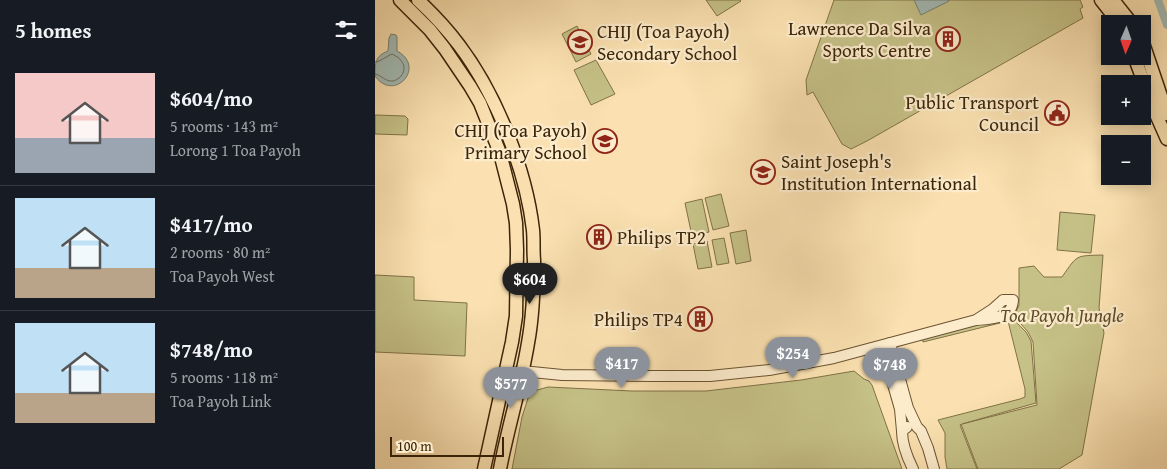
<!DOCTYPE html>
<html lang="en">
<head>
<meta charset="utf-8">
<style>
	:root { --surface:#171b24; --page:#242831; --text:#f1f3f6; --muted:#9ea1a6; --line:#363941; --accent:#8c9099 }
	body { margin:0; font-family:"Gentium Book Plus",serif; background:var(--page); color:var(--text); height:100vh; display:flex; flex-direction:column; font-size:19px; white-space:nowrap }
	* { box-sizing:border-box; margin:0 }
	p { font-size:16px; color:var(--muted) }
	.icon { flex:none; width:28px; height:28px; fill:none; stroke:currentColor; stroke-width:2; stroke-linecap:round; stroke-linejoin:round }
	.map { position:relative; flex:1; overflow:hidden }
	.side { display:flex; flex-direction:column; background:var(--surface); width:375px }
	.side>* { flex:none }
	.needle { width:32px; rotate:182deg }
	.fabs { position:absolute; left:726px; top:15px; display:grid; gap:10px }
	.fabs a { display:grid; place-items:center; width:50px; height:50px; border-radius:0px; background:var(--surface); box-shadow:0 2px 12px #0003; font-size:25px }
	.scale { position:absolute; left:15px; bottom:12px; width:114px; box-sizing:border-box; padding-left:5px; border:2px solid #3b2407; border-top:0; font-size:14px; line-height:18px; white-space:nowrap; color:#3b2407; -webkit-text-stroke:4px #fceccc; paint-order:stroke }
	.price { position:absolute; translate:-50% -42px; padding:0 11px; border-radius:18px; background:var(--accent); color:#fff; font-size:16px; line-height:32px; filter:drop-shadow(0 1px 2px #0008) }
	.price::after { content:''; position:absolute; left:50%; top:30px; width:15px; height:11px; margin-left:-8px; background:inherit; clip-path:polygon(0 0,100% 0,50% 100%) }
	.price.current { background:#222; color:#fff }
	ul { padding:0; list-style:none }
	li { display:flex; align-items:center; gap:15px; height:125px; padding:0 15px }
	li+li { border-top:1px solid var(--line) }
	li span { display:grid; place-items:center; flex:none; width:140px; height:100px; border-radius:0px; color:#555 }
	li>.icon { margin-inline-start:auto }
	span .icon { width:60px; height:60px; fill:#fffc; stroke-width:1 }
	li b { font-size:21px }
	h2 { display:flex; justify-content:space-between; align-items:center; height:60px; padding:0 15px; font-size:21px }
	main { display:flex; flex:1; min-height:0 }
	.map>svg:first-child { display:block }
	.green { fill:#c5c187; stroke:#807247 }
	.water { fill:#a2bbb6; stroke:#797f70 }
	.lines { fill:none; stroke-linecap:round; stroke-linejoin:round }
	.shore { stroke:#6e705e; stroke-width:1 }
	.canal { stroke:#a2bbb6; stroke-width:8 }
	.minor-casing { stroke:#6b5332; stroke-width:12 }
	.major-casing { stroke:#3b2407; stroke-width:15 }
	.minor { stroke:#fceccc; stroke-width:10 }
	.major { stroke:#fbe1b1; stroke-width:12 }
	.labels { text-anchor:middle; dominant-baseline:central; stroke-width:4.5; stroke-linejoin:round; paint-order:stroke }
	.poi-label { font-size:19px; fill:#3b2407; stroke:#fceccc; text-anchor:end }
	.park-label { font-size:19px; font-style:italic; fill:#5e4b27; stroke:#fceccc }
</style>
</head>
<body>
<main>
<section class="side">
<h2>5 homes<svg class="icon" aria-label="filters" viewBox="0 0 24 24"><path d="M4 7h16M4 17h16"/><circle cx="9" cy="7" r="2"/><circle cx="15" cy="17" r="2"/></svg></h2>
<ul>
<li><span style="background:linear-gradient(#f6c9c9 65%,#9aa5b1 0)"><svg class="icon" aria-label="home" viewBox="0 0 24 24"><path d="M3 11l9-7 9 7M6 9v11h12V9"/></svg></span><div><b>$604/mo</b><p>5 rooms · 143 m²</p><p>Lorong 1 Toa Payoh</p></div></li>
<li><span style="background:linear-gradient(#bfe0f5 70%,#b9a48a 0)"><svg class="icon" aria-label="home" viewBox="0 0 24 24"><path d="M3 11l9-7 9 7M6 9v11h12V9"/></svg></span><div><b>$417/mo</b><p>2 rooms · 80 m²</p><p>Toa Payoh West</p></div></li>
<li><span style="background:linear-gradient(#bfe0f5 70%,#b9a48a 0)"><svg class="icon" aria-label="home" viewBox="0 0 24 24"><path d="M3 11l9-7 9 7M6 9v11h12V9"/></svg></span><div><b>$748/mo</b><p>5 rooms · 118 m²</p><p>Toa Payoh Link</p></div></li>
</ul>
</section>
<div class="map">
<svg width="792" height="469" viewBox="0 0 792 469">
	<rect width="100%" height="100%" fill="#fbe1b1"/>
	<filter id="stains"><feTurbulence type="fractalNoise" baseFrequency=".004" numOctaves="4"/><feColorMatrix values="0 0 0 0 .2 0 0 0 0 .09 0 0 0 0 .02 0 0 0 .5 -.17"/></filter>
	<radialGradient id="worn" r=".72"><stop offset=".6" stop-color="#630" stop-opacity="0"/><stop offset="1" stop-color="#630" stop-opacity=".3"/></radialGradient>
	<!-- green -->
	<g class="green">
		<path d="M331 0H365L366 1 342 16Z"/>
		<path d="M459 0H705L708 7 705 9 708 18 492 141 476 149 467 144 438 92 432 95 431 80Z"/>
		<path d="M202 26 216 54 201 62 187 34Z"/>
		<path d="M221 60 240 94 216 105 199 70Z"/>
		<path d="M0 115 30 116 33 119 32 135 0 134Z"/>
		<path d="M346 194 354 226 338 230 330 198Z"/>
		<path d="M327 199 334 232 317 236 310 203Z"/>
		<path d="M685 212 720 215 716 253 682 250Z"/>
		<path d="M371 230 376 261 361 264 355 233Z"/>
		<path d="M349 238 354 263 342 265 337 240Z"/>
		<path d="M332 241 337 267 323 269 318 244Z"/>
		<path d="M728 255 724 308 729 333 707 455 684 469H603L586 424 585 425 602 469H572L570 457V433L563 420 645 399 650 397V389L633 321 548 342 547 337 633 314 651 332 656 341 661 403 587 424 662 405 658 342 653 332 639 316 644 305V268L659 266 669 277H687C703 254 700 256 728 255Z"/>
		<path d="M0 275 39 277V300L92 303 90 356 0 352Z"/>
		<path d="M479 371 489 379 494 381 497 385 527 469H137L147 417 155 392 173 387 257 391H331L426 380Z"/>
	</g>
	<!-- water -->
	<g class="water">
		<path d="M539 0H573L574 1 546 15Z"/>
		<path d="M16 34 21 35 22 37V51C52 67 19 103 0 76 0 63 0 56 13 51L14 38Z"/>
	</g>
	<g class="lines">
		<!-- shore -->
		<path class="shore" d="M0 62C5 62 12 56 17 54 21 56 25 58 27 62 32 69 27 79 18 81 10 82 7 75 0 74"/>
		<!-- canal -->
		<path class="canal" d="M783 0 792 25"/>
		<defs>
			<g id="minor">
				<path d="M515 343 533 408 542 427 546 431 553 448 559 469"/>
				<path d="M507 346 525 409 527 431"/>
				<path d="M128 382 136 374 147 371 187 375 277 376H335L394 370 459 358 601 320C611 319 631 319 636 308 637 307 638 301 638 300H628L618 309 601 320"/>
				<path d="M532 427 527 431C527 445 532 457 538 469"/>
			</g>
			<g id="major">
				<path d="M25 0 55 30 70 49 95 86 105 103 125 153 138 204 141 223 142 250 141 316 137 342 109 469"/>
				<path d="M43 0C58 14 72 29 84 45 121 94 151 169 158 230 159 240 158 250 159 260 159 288 158 316 153 343 146 386 133 427 125 469"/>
				<path d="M726 0 745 24"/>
				<path d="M738 0 757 24"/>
				<path d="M768 43 792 114"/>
				<path d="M759 56 780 112 792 139"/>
			</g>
		</defs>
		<!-- minor casing -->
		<use href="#minor" class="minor-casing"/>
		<!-- major casing -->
		<use href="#major" class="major-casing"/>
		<!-- minor -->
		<use href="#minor" class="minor"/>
		<!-- major -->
		<use href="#major" class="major"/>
	</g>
	<!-- icons -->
	<defs>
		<symbol id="building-ring" viewBox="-11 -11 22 22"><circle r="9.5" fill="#fceccc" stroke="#8f2418" stroke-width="1.5"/><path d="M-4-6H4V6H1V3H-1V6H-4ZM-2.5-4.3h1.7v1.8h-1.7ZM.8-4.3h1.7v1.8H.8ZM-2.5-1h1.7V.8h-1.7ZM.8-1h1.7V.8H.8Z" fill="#8f2418"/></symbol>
		<symbol id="school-ring" viewBox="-11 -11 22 22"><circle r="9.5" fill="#fceccc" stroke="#8f2418" stroke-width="1.5"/><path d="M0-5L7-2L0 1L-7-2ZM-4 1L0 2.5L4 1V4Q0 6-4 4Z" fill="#8f2418"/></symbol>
		<symbol id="civic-ring" viewBox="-11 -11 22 22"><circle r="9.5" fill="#fceccc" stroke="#8f2418" stroke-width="1.5"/><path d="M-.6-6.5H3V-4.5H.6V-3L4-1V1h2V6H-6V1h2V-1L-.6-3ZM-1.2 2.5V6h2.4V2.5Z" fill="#8f2418"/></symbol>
	</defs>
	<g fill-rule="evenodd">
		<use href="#building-ring" x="559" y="25" width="28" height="28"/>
		<use href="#school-ring" x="191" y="28" width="28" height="28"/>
		<use href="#civic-ring" x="668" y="99" width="28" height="28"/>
		<use href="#school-ring" x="216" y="127" width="28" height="28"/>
		<use href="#school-ring" x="374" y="158" width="28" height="28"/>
		<use href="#building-ring" x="210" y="223" width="28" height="28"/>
		<use href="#building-ring" x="311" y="305" width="28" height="28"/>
	</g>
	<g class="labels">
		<!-- poi labels -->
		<g class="poi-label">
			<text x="556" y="28">Lawrence Da Silva<tspan x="556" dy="22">Sports Centre</tspan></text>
			<text x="222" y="31" text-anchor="start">CHIJ (Toa Payoh)<tspan x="222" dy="22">Secondary School</tspan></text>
			<text x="664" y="102">Public Transport<tspan x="664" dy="22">Council</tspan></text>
			<text x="212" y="130">CHIJ (Toa Payoh)<tspan x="212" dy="22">Primary School</tspan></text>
			<text x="406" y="161" text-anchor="start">Saint Joseph's<tspan x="406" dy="22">Institution International</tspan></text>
			<text x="242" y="237" text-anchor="start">Philips TP2</text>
			<text x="308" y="319">Philips TP4</text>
		</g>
		<!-- park labels -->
		<g class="park-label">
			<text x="687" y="315">Toa Payoh Jungle</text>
		</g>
	</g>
	<rect width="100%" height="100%" filter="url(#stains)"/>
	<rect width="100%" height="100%" fill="url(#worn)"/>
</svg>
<div class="fabs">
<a><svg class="needle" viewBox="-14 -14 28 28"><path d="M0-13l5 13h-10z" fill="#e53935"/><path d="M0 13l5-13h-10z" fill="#9ea1a6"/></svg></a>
<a>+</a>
<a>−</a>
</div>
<div class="scale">100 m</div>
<b class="price current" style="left:155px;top:305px">$604</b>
<b class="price" style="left:418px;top:379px">$254</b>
<b class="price" style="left:247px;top:389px">$417</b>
<b class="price" style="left:515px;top:390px">$748</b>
<b class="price" style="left:136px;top:409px">$577</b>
</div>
</main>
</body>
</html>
